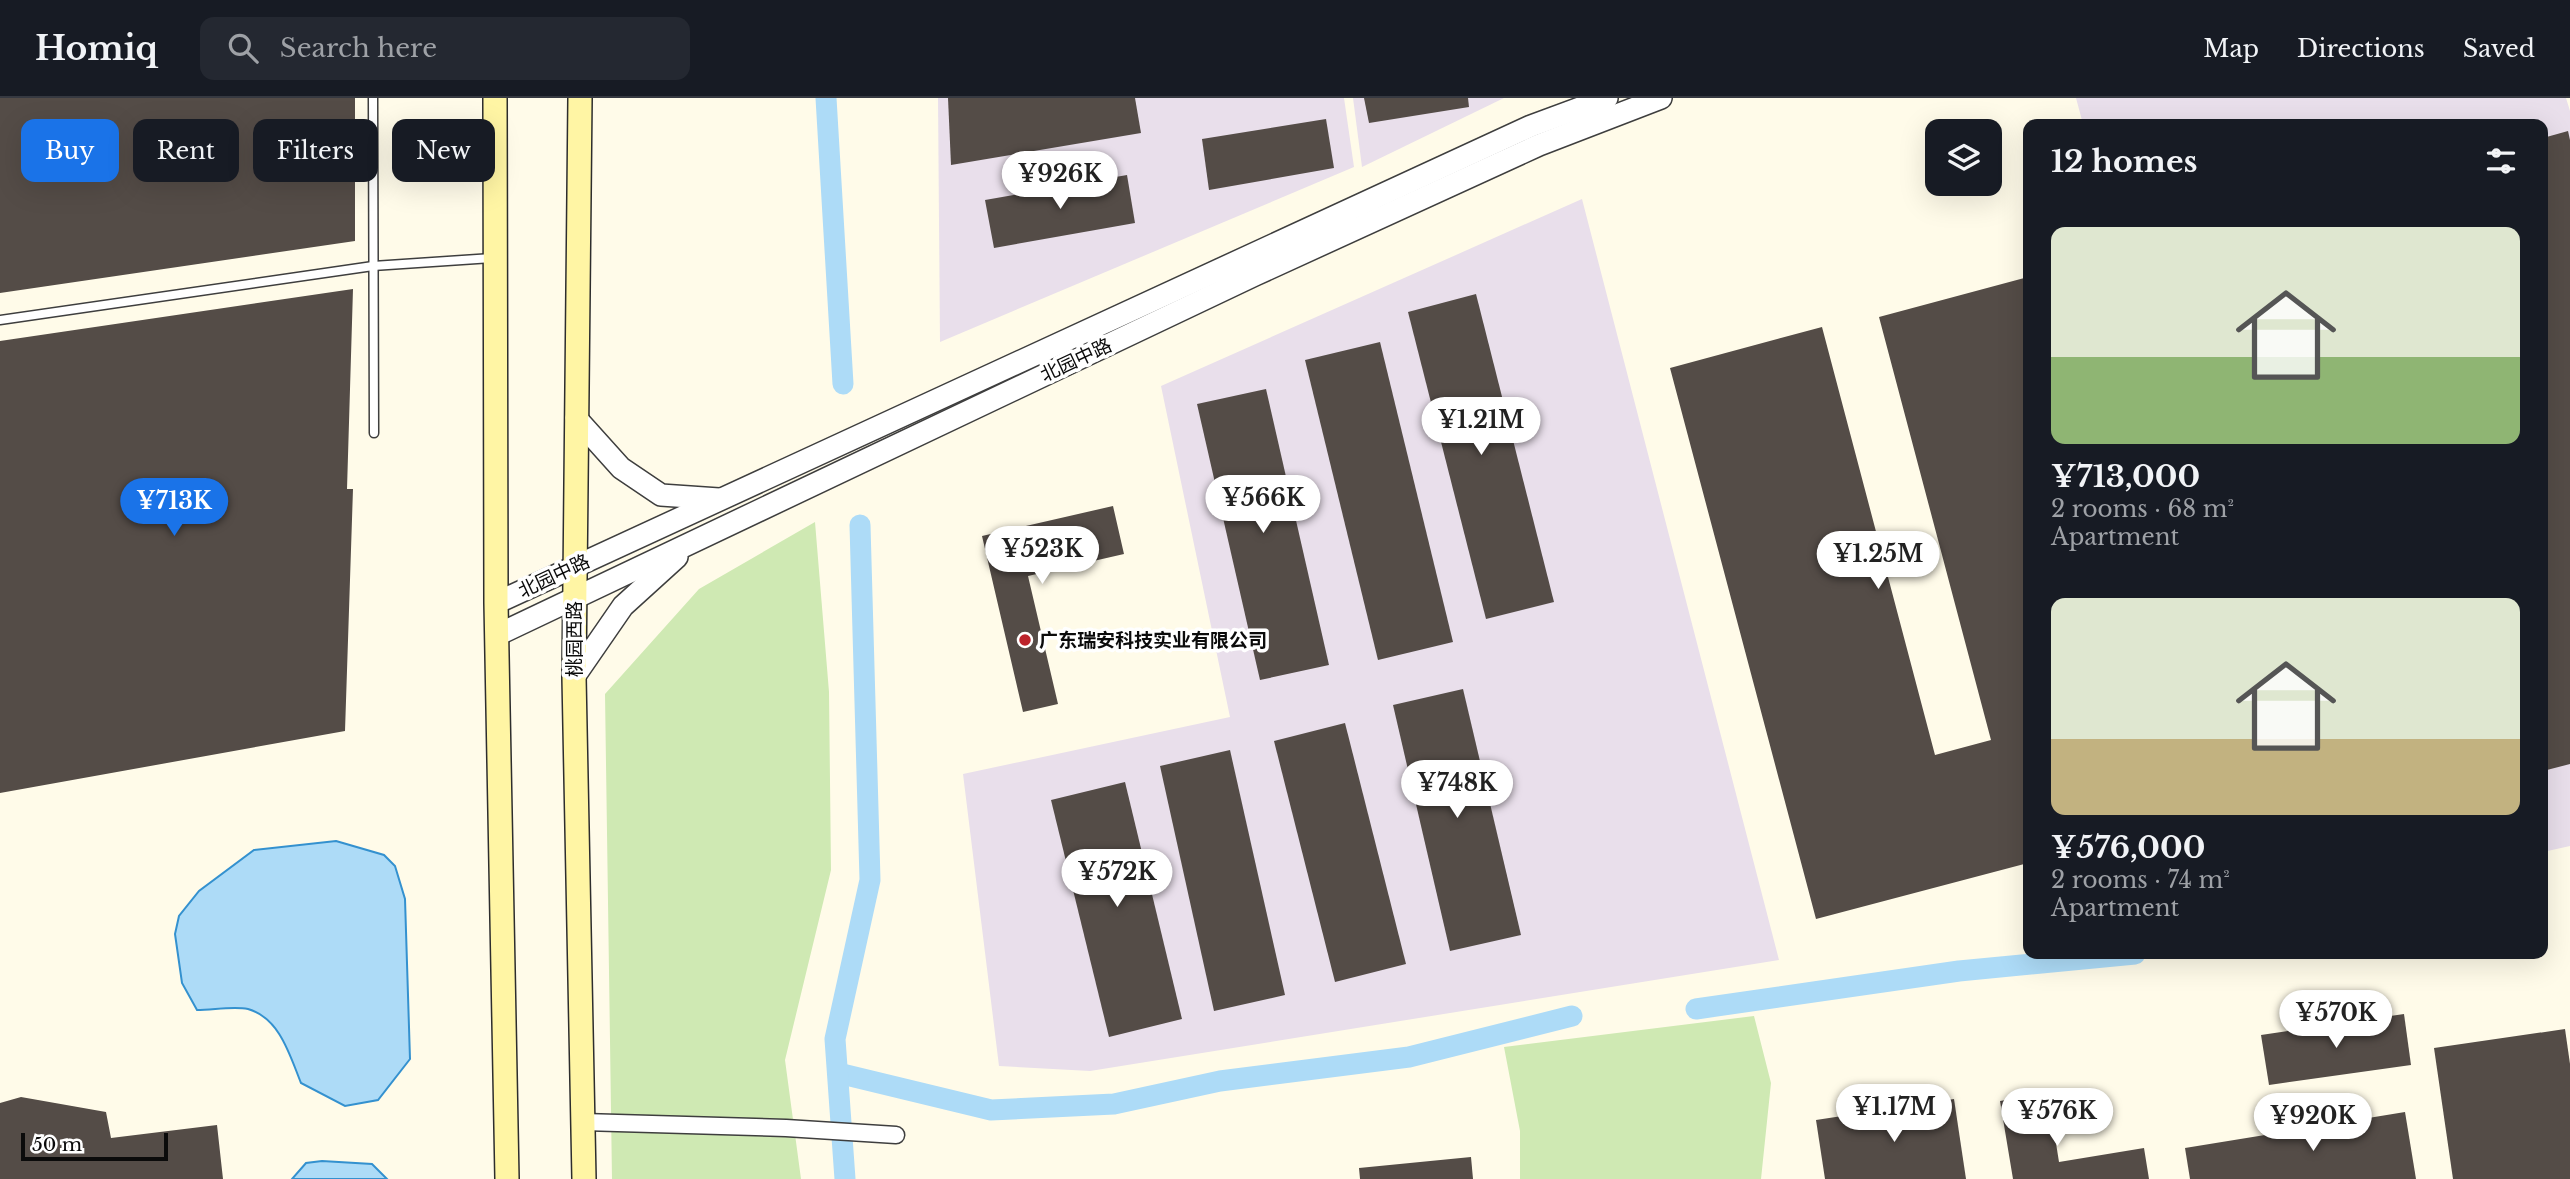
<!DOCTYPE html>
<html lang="en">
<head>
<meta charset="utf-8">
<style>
	:root { --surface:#171b24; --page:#242831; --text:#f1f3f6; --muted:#9ea1a6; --line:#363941; --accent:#1a73e8 }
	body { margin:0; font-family:"Libre Baskerville","Noto Sans SC",serif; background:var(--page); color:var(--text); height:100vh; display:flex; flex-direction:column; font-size:26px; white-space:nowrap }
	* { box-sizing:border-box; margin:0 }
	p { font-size:23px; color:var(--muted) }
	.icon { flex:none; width:38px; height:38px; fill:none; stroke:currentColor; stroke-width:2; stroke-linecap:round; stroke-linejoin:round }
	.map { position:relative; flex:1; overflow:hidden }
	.sheet { position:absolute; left:2023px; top:21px; width:525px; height:840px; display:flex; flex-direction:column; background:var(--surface); border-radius:14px; box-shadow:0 7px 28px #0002 }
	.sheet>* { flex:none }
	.hud { position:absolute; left:21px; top:21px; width:665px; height:63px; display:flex; gap:14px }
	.tools { position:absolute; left:1925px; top:21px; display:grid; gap:14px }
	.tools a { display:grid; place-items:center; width:77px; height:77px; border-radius:14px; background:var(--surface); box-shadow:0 7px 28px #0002; font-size:35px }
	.scale { position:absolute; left:21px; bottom:18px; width:147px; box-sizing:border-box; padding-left:7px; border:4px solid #0b0b0b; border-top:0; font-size:19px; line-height:24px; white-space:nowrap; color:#0b0b0b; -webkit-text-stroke:5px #fff; paint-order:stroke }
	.price { position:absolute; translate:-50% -60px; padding:0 16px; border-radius:24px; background:#fff; color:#222; font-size:23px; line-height:46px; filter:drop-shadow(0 2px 4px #0008) }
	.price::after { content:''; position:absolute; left:50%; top:42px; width:21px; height:16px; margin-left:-10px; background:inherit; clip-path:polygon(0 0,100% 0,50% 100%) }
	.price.current { background:var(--accent); color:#fff }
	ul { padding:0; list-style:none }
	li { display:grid; align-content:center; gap:14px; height:371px; padding:0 28px }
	li span { display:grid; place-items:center; height:217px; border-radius:14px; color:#555 }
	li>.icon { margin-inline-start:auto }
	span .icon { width:126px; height:126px; fill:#fffc; stroke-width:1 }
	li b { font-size:30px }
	h2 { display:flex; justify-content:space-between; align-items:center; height:84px; padding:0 28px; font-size:30px }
	.tag { padding:0 24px; border-radius:14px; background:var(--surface); box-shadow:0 7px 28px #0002; font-size:24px; line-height:63px }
	.tag.current { background:var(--accent); color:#fff }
	header { display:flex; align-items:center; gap:42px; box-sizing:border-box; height:98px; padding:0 35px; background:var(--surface); border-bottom:2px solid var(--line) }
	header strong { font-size:33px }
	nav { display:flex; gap:38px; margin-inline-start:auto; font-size:24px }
	.search { width:490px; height:63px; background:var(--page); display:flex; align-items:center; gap:18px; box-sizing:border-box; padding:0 24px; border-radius:14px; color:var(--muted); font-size:26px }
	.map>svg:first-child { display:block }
	.industrial { fill:#e9dfeb }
	.green { fill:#cfe9b3 }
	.water { fill:#addbf7; stroke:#3491cf; stroke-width:2 }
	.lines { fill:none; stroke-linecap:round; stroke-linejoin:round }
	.canal { stroke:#addbf7; stroke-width:21 }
	.building { fill:#544c47 }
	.service-casing { stroke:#3e3e3e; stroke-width:11 }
	.minor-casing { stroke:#3e3e3e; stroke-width:19 }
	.tertiary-casing { stroke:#3e3e3e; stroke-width:24 }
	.secondary-casing { stroke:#2d2d2d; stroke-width:26 }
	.service { stroke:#fff; stroke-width:8 }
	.minor { stroke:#fff; stroke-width:16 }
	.tertiary { stroke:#fff; stroke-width:21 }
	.secondary { stroke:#fff5a4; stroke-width:23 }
	.poi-dot { fill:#bc222a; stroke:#fff; stroke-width:2.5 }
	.labels { text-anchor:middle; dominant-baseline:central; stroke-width:7; stroke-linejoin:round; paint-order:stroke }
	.street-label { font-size:19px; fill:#0b0b0b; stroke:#fff }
	.poi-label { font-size:19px; font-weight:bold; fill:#0b0b0b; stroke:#fff; text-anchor:start }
</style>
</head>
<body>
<header>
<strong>Homiq</strong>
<div class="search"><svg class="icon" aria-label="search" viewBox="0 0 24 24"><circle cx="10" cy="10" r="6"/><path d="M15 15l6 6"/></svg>Search here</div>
<nav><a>Map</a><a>Directions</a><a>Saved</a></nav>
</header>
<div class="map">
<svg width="2570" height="1081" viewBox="0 0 2570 1081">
	<rect width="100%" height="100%" fill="#fffbe9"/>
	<!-- industrial -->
	<g class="industrial">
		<path d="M938 0H1344L1354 69 940 244Z"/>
		<path d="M1353 0H1504L1362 69Z"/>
		<path d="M2076 0H2566L2570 13V748L2543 754V26H2083Z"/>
		<path d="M1582 101 1779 862 1090 973 999 968 963 676 1230 619 1161 288Z"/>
	</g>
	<!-- green -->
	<g class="green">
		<path d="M815 424 829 594 831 772 785 962 801 1081H612L605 596 699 491Z"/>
		<path d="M1754 918 1771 985 1761 1081H1520V1033L1504 949Z"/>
	</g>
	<!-- water -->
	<g class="water">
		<path d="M336 743 384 757 395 768 405 801 410 961 378 1002 345 1008 301 985C290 958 280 920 248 911 233 908 213 912 197 912L182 885 175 836 179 818 199 793 254 752Z"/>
		<path d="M322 1063 372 1066 387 1081H292L306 1065Z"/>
	</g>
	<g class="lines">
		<!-- canal -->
		<g class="canal">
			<path d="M826 0 843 286"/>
			<path d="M1696 911 1959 873 2135 856"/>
			<path d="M838 975 991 1012 1114 1006 1220 983 1409 959 1572 918"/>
			<path d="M845 1081 835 941 870 782 860 427"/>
		</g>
	</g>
	<!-- building -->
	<g class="building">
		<path d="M0 0H355V143L0 195Z"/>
		<path d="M948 0H1135L1141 35 951 67Z"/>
		<path d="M1364 0H1468L1469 9 1369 25Z"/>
		<path d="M1326 21 1334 70 1209 92 1202 41Z"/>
		<path d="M2568 33 2570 42V666L2543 673V40Z"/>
		<path d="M1127 77 1135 125 994 150 985 102Z"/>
		<path d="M2028 179V765L1816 821 1670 270 1822 229 1935 657 1991 642 1879 219Z"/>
		<path d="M353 191 347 391H353L345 633 0 695V243Z"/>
		<path d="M1476 196 1554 504 1486 521 1408 214Z"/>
		<path d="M1380 244 1453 544 1378 562 1305 262Z"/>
		<path d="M1266 291 1329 567 1260 582 1197 306Z"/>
		<path d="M1113 408 1124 456 1028 478 1058 606 1023 614 982 438Z"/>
		<path d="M1463 591 1521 837 1450 853 1393 607Z"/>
		<path d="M1345 625 1406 866 1335 884 1274 643Z"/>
		<path d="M1230 652 1285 897 1214 913 1160 668Z"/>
		<path d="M1125 684 1182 921 1109 939 1051 702Z"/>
		<path d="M2404 916 2411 967 2269 987 2261 937Z"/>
		<path d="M2565 931 2570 966V1081H2453L2434 950Z"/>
		<path d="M2048 995 2059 1064 2144 1050 2149 1081H2013L2000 1003Z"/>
		<path d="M21 999 106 1014 111 1040 217 1027 223 1081H0V1005Z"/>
		<path d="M1954 1001 1966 1081H1825L1816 1022Z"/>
		<path d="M2405 1014 2416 1081H2190L2185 1050Z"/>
		<path d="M1471 1059 1473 1081H1360L1359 1070Z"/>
	</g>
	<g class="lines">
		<defs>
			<g id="service">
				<path d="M373 0 374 335"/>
				<path d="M0 222 373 168 492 160"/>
			</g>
			<path id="minor" d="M583 1024 786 1030 896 1037"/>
			<g id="tertiary">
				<path d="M576 320 621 370 661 397 719 401"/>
				<path d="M496 505 1531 28 1607 0"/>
				<path d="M497 537 1255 177 1539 47 1661 0"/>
				<path d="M574 579 623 508 677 459"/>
			</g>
			<g id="secondary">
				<path d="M495 0 496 505 507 1081"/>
				<path d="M580 0 574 579 584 1081"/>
			</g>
		</defs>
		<!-- service casing -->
		<use href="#service" class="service-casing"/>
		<!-- minor casing -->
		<use href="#minor" class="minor-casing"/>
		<!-- tertiary casing -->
		<use href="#tertiary" class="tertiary-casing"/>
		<!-- secondary casing -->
		<use href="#secondary" class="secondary-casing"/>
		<!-- service -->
		<use href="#service" class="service"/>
		<!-- minor -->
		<use href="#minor" class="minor"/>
		<!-- tertiary -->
		<use href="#tertiary" class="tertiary"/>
		<!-- secondary -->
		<use href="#secondary" class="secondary"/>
	</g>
	<!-- markers -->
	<circle class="poi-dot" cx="1025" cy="542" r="7"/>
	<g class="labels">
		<!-- street labels -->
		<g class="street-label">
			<text transform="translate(1076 262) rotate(-25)">北园中路</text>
			<text transform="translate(554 478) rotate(-25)">北园中路</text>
			<text transform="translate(574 541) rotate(-90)">桃园西路</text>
		</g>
		<!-- poi labels -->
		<g class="poi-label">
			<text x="1039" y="542">广东瑞安科技实业有限公司</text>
		</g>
	</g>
</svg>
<div class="tools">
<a><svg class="icon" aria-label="layers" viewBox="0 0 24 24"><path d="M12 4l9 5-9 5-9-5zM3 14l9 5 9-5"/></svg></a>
</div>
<div class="scale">50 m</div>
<b class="price" style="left:1060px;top:113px">¥926K</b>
<b class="price" style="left:1481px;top:359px">¥1.21M</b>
<b class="price" style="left:1263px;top:437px">¥566K</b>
<b class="price current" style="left:174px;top:440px">¥713K</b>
<b class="price" style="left:1042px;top:488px">¥523K</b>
<b class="price" style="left:1878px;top:493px">¥1.25M</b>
<b class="price" style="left:1457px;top:722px">¥748K</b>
<b class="price" style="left:1117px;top:811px">¥572K</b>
<b class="price" style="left:2336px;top:952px">¥570K</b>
<b class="price" style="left:1894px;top:1046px">¥1.17M</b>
<b class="price" style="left:2057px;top:1050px">¥576K</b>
<b class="price" style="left:2313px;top:1055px">¥920K</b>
<div class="hud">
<a class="tag current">Buy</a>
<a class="tag">Rent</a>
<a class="tag">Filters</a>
<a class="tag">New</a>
</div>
<section class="sheet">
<h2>12 homes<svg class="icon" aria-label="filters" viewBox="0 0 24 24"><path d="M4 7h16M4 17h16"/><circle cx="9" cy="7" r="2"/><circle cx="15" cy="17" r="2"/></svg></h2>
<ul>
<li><span style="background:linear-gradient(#dfe7d0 60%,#8fb573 0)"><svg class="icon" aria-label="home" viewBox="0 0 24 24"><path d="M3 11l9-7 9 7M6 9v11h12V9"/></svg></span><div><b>¥713,000</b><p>2 rooms · 68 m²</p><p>Apartment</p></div></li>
<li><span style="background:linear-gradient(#dfe7d0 65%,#c2b280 0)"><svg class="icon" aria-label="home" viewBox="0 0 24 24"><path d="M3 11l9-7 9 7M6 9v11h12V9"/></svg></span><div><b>¥576,000</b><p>2 rooms · 74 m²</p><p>Apartment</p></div></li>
</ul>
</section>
</div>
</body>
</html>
